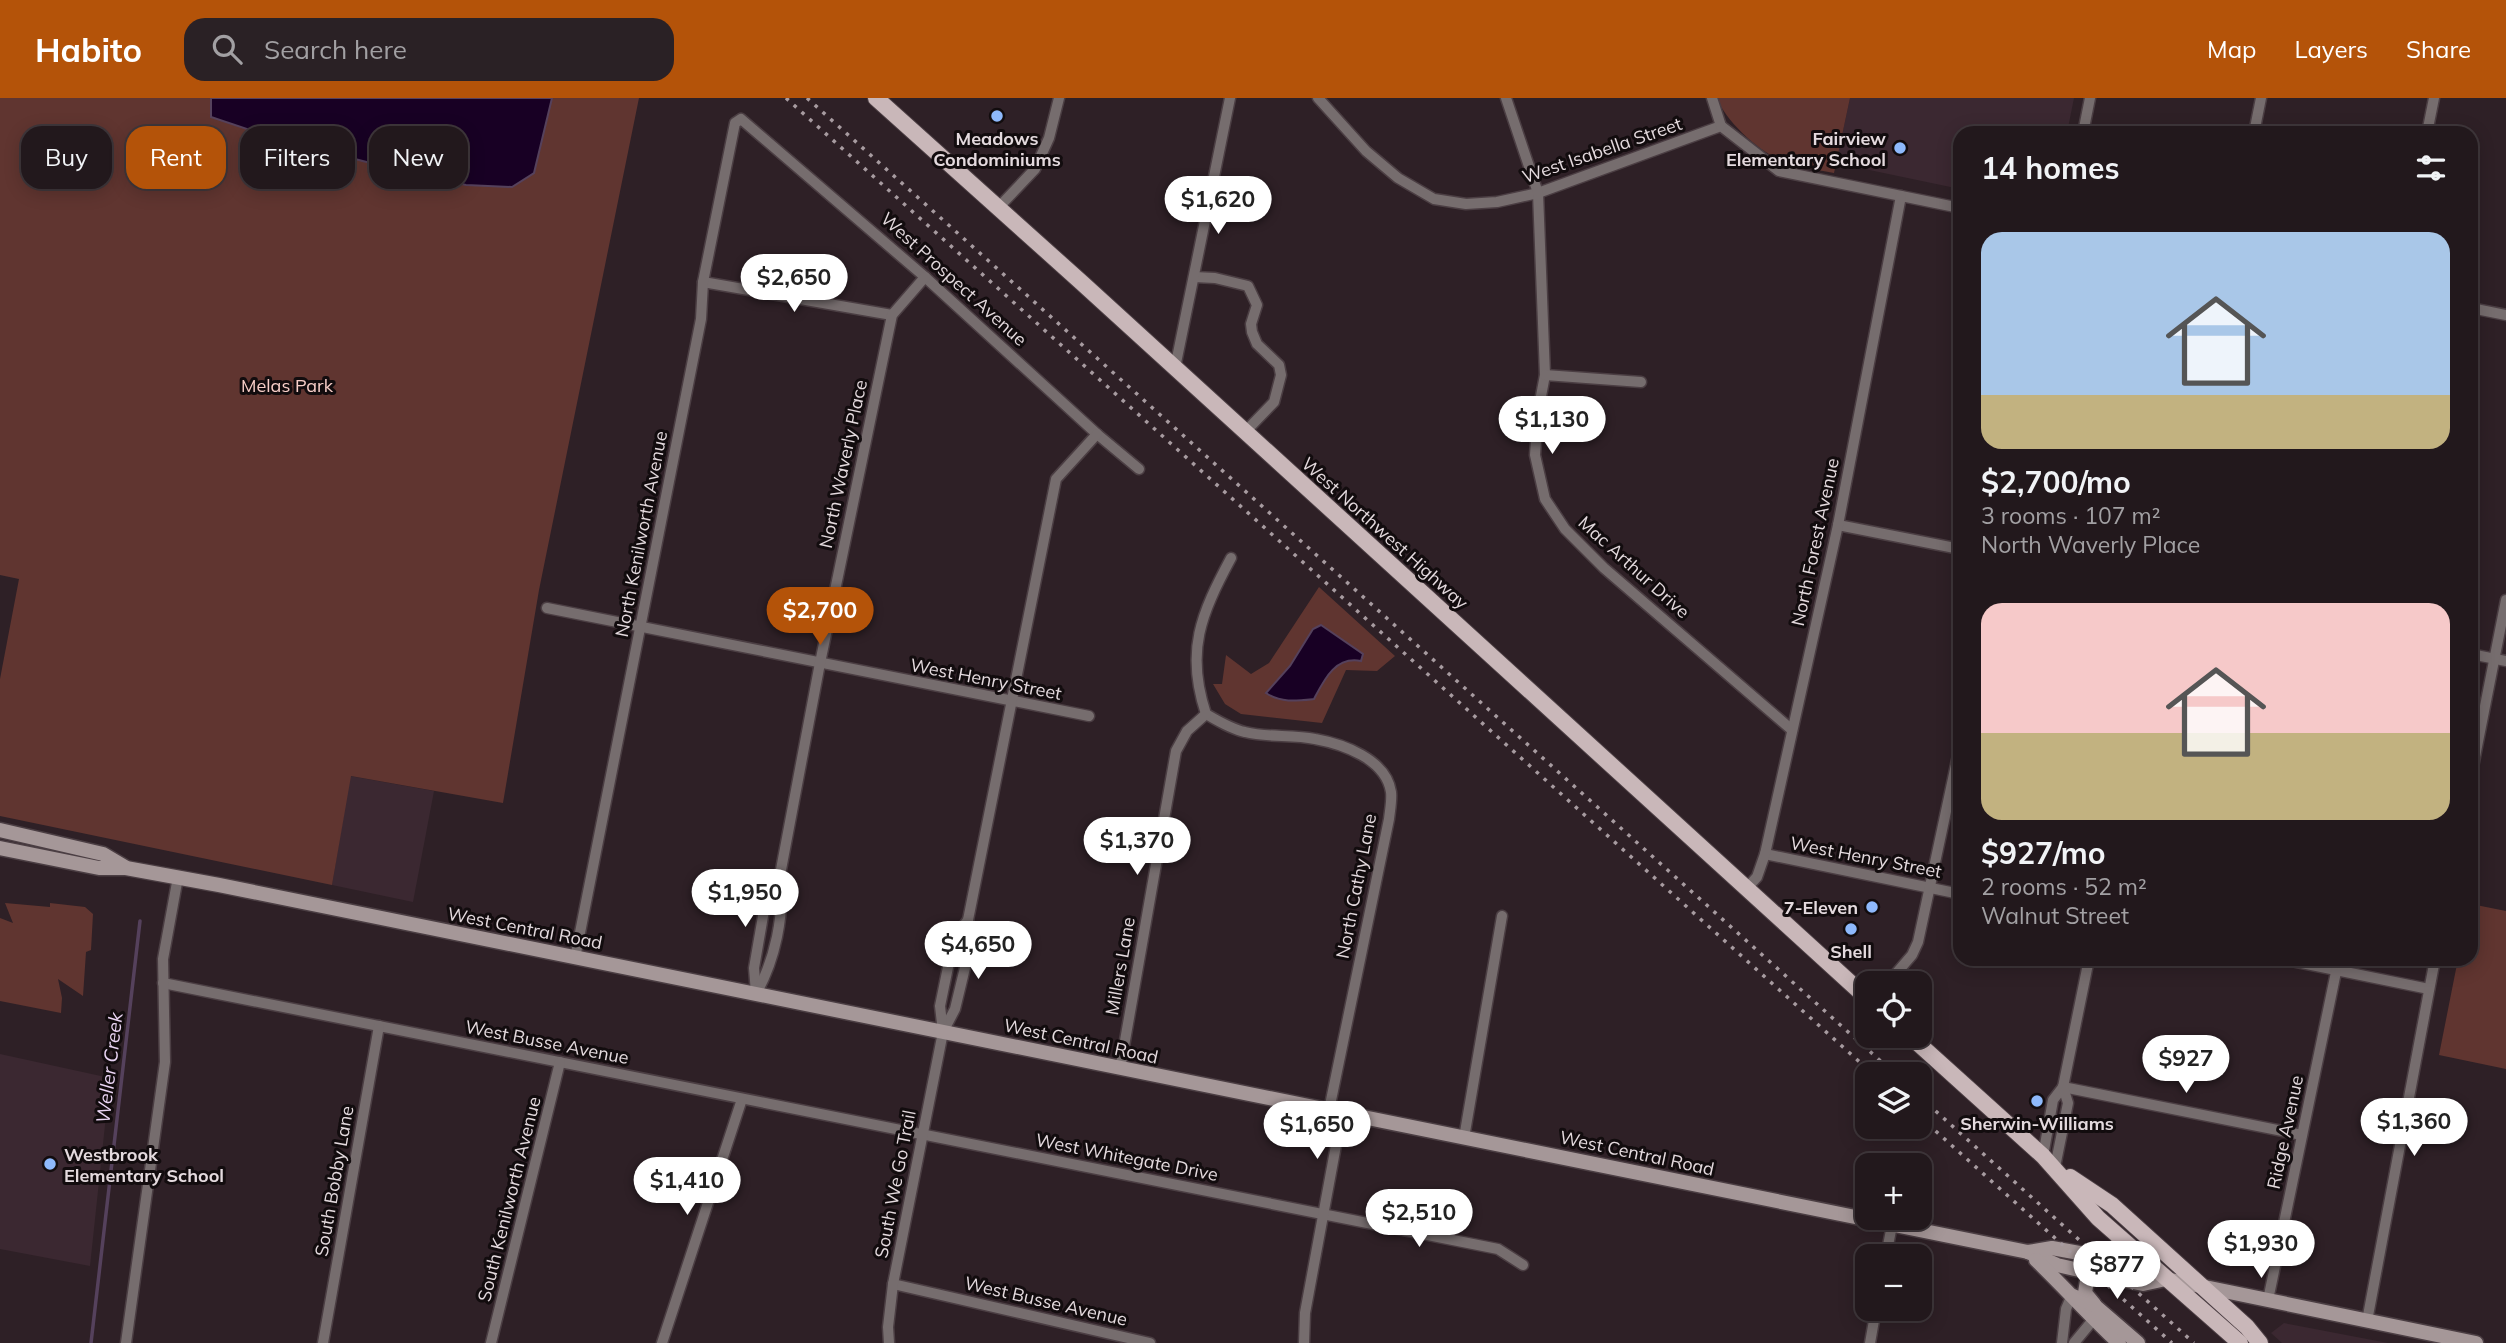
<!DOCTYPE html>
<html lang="en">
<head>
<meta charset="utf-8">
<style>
	:root { --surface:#22181c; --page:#2a2125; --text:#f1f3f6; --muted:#a2a0a3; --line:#3f373b; --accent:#b45309 }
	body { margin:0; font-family:Mulish,sans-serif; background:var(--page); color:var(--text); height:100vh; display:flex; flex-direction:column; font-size:26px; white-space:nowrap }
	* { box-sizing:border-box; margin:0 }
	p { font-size:23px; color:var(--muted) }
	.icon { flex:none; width:38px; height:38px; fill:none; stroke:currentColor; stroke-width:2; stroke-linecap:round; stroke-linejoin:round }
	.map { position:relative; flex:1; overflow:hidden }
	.sheet { position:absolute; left:1953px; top:28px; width:525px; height:840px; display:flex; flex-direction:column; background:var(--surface); border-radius:21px; box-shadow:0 4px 18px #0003,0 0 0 2px var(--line) }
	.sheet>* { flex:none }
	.hud { position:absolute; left:21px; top:28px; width:665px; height:63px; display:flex; gap:14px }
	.buttons { position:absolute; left:1855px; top:873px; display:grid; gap:14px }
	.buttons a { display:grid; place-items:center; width:77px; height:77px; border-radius:14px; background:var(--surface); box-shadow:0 4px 18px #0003,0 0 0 2px var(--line); font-size:35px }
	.price { position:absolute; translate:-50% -60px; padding:0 16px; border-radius:24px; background:#fff; color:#222; font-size:23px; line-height:46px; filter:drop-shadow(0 2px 4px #0008) }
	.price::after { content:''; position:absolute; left:50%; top:42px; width:21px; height:16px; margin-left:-10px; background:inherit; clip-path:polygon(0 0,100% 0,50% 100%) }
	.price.current { background:var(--accent); color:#fff }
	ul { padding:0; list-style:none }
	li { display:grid; align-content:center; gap:14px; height:371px; padding:0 28px }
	li span { display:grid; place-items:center; height:217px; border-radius:21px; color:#555 }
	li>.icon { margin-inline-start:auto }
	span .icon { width:126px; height:126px; fill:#fffc; stroke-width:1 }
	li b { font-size:30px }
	h2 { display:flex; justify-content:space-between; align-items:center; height:84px; padding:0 28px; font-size:30px }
	.pill { padding:0 24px; border-radius:21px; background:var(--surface); box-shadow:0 4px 18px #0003,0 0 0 2px var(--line); font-size:24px; line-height:63px }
	.pill.current { background:var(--accent); color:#fff }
	header { display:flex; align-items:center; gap:42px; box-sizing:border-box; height:98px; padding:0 35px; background:var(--accent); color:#fff }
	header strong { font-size:33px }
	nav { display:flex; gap:38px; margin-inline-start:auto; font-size:24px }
	.search { width:490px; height:63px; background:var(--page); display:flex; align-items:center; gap:18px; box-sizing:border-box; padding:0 24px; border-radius:21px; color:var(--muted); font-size:26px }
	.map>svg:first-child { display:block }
	.built { fill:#3b2831 }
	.green { fill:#603530 }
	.water { fill:#180024; stroke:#55415c; stroke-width:2 }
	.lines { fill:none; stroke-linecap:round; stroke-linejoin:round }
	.stream { stroke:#55415c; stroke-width:3.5 }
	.street-casing { stroke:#4b3e43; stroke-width:13 }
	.secondary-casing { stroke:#4b3e43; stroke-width:17 }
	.primary-casing { stroke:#4b3e43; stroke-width:18 }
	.street { stroke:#766d6e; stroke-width:10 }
	.secondary { stroke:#a59798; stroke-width:14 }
	.primary { stroke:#c9b7b9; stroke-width:16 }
	.rail { stroke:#a79ba0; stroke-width:3.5; stroke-dasharray:3.5 7; stroke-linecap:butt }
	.poi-dot { fill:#8eb9fc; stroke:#120c0e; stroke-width:2.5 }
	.labels { text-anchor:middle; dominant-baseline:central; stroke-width:6; stroke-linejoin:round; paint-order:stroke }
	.poi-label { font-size:18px; font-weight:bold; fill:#e4dade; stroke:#120c0e }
	.street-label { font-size:18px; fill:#e4dade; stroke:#120c0e }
	.park-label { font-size:18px; fill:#f8cec8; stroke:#120c0e }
	.water-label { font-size:19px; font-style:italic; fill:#ebd6f5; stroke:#120c0e }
</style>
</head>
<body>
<header>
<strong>Habito</strong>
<div class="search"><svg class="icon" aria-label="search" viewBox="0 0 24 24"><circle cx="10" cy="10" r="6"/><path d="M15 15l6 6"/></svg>Search here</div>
<nav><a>Map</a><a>Layers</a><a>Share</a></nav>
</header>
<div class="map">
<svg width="2506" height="1245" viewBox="0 0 2506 1245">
	<rect width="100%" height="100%" fill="#2e2026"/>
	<!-- built -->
	<g class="built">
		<path d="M1850 0H2074L2067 35H1960V91L1836 65Z"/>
		<path d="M350 678 434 693 413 804 332 787Z"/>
		<path d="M0 956 110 980 90 1168 0 1151Z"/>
		<path d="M2284 1225 2388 1245H2282L2271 1235Z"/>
	</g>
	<!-- green -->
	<g class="green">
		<path d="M0 0H639L539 492 503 705 351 678 332 787 0 718V581L19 481 0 477Z"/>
		<path d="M1717 0H1850L1834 75C1820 72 1804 71 1790 66 1765 59 1726 25 1717 0Z"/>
		<path d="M1319 489 1395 558 1377 573 1346 572 1322 625 1241 616 1225 606 1213 586H1222L1226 557 1251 576 1269 565Z"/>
		<path d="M5 805 50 809V805L85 809 93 816 91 852 86 854 83 898 58 881 62 900 61 915 0 903V820L13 825Z"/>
		<path d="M2471 806 2506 813V971L2439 957 2458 861H2471Z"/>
	</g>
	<!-- water -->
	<g class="water">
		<path d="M211 0H552L534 75 512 89 466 87 390 70 277 41 211 19Z"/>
		<path d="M1321 527 1363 556 1361 563C1335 558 1324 582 1314 601 1296 603 1281 605 1266 595L1290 568 1313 531Z"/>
	</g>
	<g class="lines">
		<!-- stream -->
		<path class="stream" d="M91 1245 140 823"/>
		<defs>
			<g id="street">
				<path d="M1318 0 1366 53 1398 80 1434 101 1466 106 1497 104 1538 95 1721 28 1779 73 1960 110"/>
				<path d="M1506 0 1538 95 1545 277 1538 314 1535 357 1545 401 1565 431 1604 470 1792 632"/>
				<path d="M1712 0 1721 28"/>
				<path d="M2083 35 2090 0"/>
				<path d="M2254 35 2261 0"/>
				<path d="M2427 35 2434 0"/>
				<path d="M998 110 1035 71 1049 40 1059 0"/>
				<path d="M1194 179 1215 180 1248 188 1257 207 1251 226 1252 234 1257 246 1279 267 1281 277 1274 304 1245 334"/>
				<path d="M703 184 892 217"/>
				<path d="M2471 210 2506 217"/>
				<path d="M1175 270 1230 0"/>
				<path d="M1545 277 1641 284"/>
				<path d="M1838 427 1960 451"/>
				<path d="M1231 460C1201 516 1185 553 1206 616 1218 623 1231 631 1245 634 1268 640 1292 636 1315 641 1343 646 1386 661 1391 694 1392 702 1390 712 1389 721L1329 1012"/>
				<path d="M547 510 1089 618"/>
				<path d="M2471 556 2506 563"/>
				<path d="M2471 679 2506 502"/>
				<path d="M1765 756 1960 796"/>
				<path d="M1746 791 1757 779 1765 756 1838 427 1901 98"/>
				<path d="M575 860 701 221 703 184 735 25 741 21 925 179 1097 336 1139 371"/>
				<path d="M2282 861 2429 891"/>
				<path d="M163 885 1498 1151 1523 1167"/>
				<path d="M1887 886 1912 857 1918 844 1960 648"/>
				<path d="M756 895 754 870 767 795 780 777"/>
				<path d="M756 896C775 862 785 817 780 777L820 565 892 217 925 179"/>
				<path d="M943 934 955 911 970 849 968 822 1056 381 1097 336"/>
				<path d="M1120 971 1176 653 1187 633 1206 616"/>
				<path d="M2063 989 2302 1037"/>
				<path d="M1464 1040 1502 818"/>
				<path d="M2043 1058 2053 1002 2063 989"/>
				<path d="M2055 1069 2068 1005 2063 989 2089 861"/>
				<path d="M1886 1158 1892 1127"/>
				<path d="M893 1186 1150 1245"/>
				<path d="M2268 1202 2336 874"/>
				<path d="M2367 1223 2435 861"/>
				<path d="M126 1245 165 964 163 861 178 779"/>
				<path d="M323 1245 379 928"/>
				<path d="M491 1245 560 964"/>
				<path d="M662 1245 742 1001"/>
				<path d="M889 1245 888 1229 893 1186 943 934 940 908 954 840 968 822"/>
				<path d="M1304 1245 1305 1215 1342 1015"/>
				<path d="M1870 1245 1876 1211"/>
				<path d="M2062 1245 2066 1211 2072 1197"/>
				<path d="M2074 1245 2093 1222"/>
			</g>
			<g id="secondary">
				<path d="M0 732 103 756 125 769"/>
				<path d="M0 750 99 770H126L219 787 2028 1154 2057 1167 2123 1182 2143 1186 2166 1181"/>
				<path d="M2028 1154 2052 1150 2139 1166 2166 1181 2476 1245"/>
				<path d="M2036 1162C2064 1189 2090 1218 2119 1245"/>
				<path d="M2092 1175 2087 1182 2085 1195 2094 1206"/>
				<path d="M2073 1198 2094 1207 2138 1245"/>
			</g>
			<g id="primary">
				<path d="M876 0 1081 184 1867 900"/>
				<path d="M1910 938 2043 1058 2098 1120 2240 1245"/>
				<path d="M2070 1079 2112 1107 2247 1229 2260 1245"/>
				<path d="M2107 1160 2118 1152 2120 1140"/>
			</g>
		</defs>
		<!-- street casing -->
		<use href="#street" class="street-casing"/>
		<!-- secondary casing -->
		<use href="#secondary" class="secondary-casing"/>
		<!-- primary casing -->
		<use href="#primary" class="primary-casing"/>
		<!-- street -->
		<use href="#street" class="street"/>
		<!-- secondary -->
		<use href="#secondary" class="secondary"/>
		<!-- primary -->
		<use href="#primary" class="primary"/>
		<!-- rail -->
		<g class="rail">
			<path d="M786 0 1873 976"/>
			<path d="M807 0 1895 976"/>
			<path d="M1920 999 2194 1245"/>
			<path d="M1920 1019 2172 1245"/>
		</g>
	</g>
	<!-- markers -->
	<g class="poi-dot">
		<circle cx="997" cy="18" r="7"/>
		<circle cx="1900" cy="50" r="7"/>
		<circle cx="1872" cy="809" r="7"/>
		<circle cx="1851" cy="831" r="7"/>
		<circle cx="2037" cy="1003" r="7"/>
		<circle cx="50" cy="1066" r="7"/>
	</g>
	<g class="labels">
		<!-- poi labels -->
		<g class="poi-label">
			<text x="997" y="40">Meadows<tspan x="997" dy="21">Condominiums</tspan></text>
			<text x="1886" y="40" text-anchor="end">Fairview<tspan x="1886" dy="21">Elementary School</tspan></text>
			<text x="1858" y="809" text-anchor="end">7-Eleven</text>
			<text x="1851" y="853">Shell</text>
			<text x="2037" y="1025">Sherwin-Williams</text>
			<text x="64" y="1056" text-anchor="start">Westbrook<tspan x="64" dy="21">Elementary School</tspan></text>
		</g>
		<!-- street labels -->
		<g class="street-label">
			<text transform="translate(1602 52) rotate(-19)">West Isabella Street</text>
			<text transform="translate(954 181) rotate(42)">West Prospect Avenue</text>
			<text transform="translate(843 366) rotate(-78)">North Waverly Place</text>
			<text transform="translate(1385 435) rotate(42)">West Northwest Highway</text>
			<text transform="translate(641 436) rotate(-79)">North Kenilworth Avenue</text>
			<text transform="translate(1815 444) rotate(-78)">North Forest Avenue</text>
			<text transform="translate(1634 469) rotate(42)">Mac Arthur Drive</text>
			<text transform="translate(986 581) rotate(11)">West Henry Street</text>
			<text transform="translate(1866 759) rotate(11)">West Henry Street</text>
			<text transform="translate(1356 788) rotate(-79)">North Cathy Lane</text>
			<text transform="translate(525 830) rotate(11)">West Central Road</text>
			<text transform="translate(1120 868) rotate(-80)">Millers Lane</text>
			<text transform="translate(1081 943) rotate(12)">West Central Road</text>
			<text transform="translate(547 944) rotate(11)">West Busse Avenue</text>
			<text transform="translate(2285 1034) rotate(-78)">Ridge Avenue</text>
			<text transform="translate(1637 1055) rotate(12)">West Central Road</text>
			<text transform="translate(1127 1059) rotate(11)">West Whitegate Drive</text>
			<text transform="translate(334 1083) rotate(-80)">South Bobby Lane</text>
			<text transform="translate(895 1086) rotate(-79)">South We Go Trail</text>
			<text transform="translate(509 1101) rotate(-76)">South Kenilworth Avenue</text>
			<text transform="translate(1046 1203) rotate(13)">West Busse Avenue</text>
		</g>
		<!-- park labels -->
		<g class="park-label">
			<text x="287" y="287">Melas Park</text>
		</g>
		<!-- water labels -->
		<g class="water-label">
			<text transform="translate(109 970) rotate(-83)">Weller Creek</text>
		</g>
	</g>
</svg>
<div class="buttons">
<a><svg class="icon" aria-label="locate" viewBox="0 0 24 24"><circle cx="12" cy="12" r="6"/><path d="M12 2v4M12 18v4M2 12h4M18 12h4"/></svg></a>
<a><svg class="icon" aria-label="layers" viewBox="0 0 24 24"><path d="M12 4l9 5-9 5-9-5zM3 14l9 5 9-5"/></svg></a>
<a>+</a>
<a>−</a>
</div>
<b class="price" style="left:1218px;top:138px">$1,620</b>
<b class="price" style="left:794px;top:216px">$2,650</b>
<b class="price" style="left:1552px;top:358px">$1,130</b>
<b class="price current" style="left:820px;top:549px">$2,700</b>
<b class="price" style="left:1137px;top:779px">$1,370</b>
<b class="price" style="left:745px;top:831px">$1,950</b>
<b class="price" style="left:978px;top:883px">$4,650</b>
<b class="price" style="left:2186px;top:997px">$927</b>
<b class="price" style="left:2414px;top:1060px">$1,360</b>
<b class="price" style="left:1317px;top:1063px">$1,650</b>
<b class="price" style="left:687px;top:1119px">$1,410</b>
<b class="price" style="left:1419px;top:1151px">$2,510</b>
<b class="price" style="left:2261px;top:1182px">$1,930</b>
<b class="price" style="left:2117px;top:1203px">$877</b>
<div class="hud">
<a class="pill">Buy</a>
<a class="pill current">Rent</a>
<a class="pill">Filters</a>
<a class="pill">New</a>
</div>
<section class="sheet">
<h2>14 homes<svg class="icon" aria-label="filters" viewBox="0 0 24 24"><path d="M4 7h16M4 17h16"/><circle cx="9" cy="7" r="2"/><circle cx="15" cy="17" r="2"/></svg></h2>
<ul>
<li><span style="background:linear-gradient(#a9c7e8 75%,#c2b280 0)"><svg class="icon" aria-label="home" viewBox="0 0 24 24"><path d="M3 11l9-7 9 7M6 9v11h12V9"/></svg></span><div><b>$2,700/mo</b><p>3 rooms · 107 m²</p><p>North Waverly Place</p></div></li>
<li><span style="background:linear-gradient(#f6c9c9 60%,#c2b280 0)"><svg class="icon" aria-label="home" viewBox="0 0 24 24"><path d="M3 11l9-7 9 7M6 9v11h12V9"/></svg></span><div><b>$927/mo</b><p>2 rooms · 52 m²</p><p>Walnut Street</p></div></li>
</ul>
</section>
</div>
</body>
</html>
